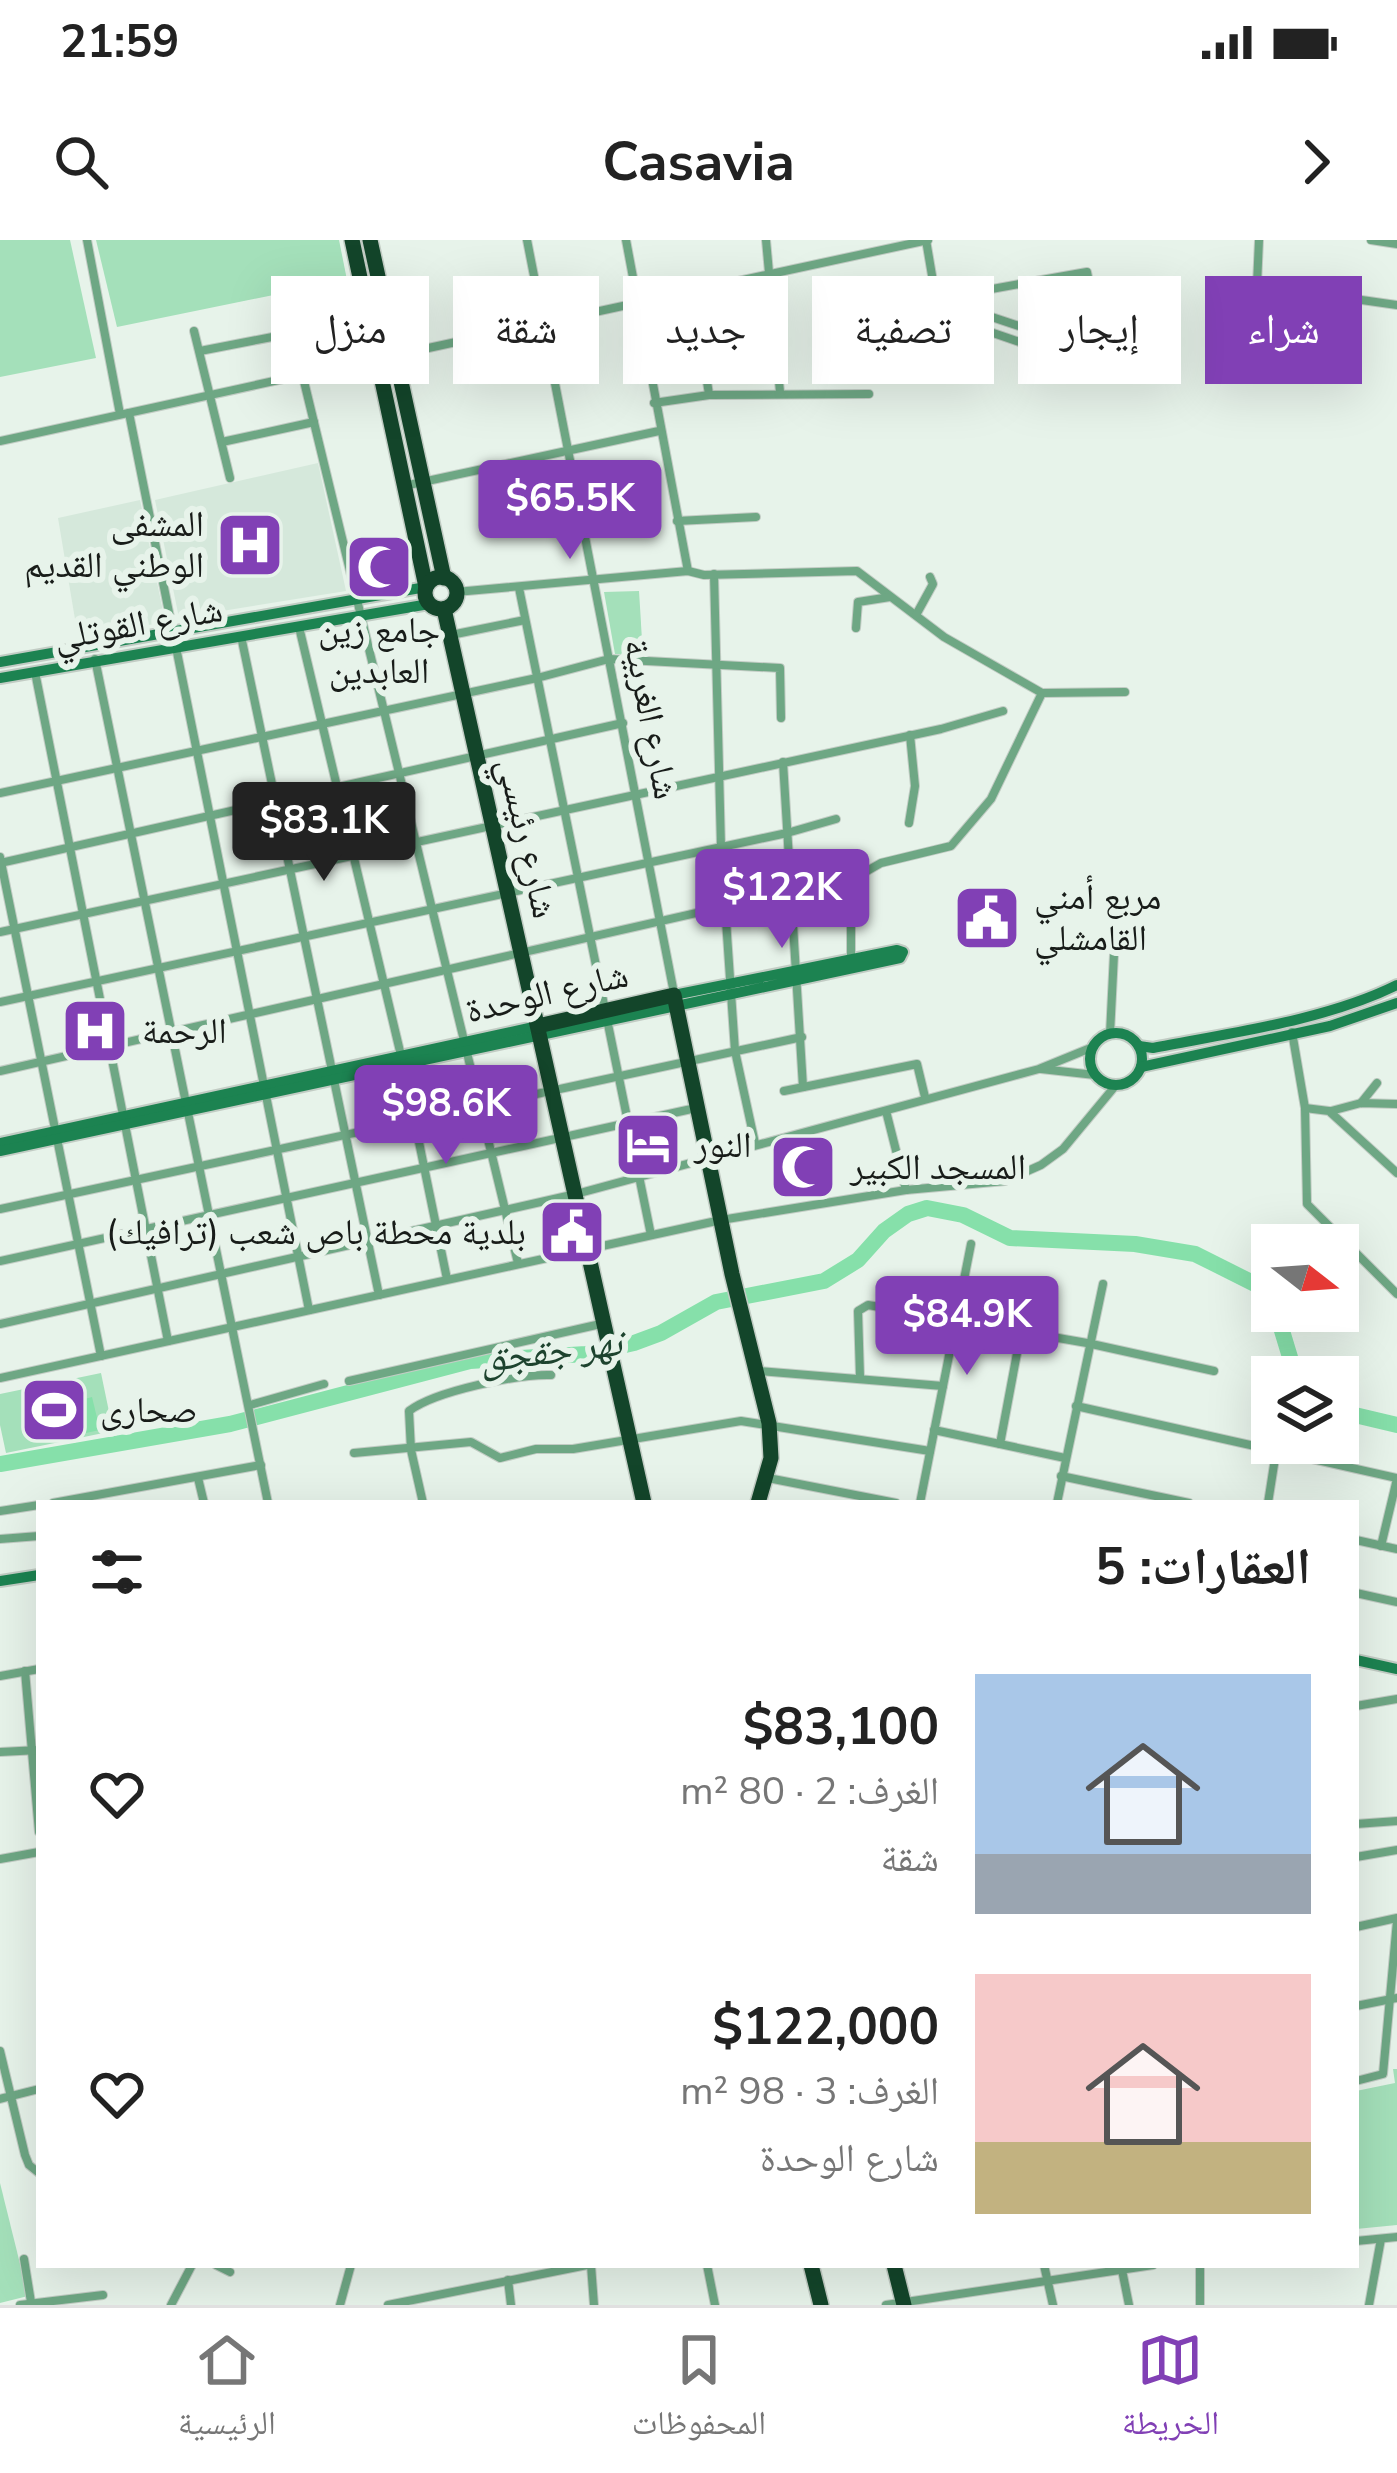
<!DOCTYPE html>
<html lang="ar">
<head>
<meta charset="utf-8">
<style>
	:root { --surface:#fff; --page:#f2f2f2; --text:#222; --muted:#767676; --line:#e0e0e0; --accent:#8140b5 }
	body { margin:0; font-family:"Nunito Sans","Noto Naskh Arabic",sans-serif; background:var(--page); color:var(--text); direction:rtl; height:100vh; display:flex; flex-direction:column; font-size:45px; white-space:nowrap }
	* { box-sizing:border-box; margin:0 }
	p { font-size:39px; color:var(--muted) }
	.icon { flex:none; width:66px; height:66px; fill:none; stroke:currentColor; stroke-width:2; stroke-linecap:round; stroke-linejoin:round }
	.map { position:relative; flex:1; overflow:hidden; direction:ltr }
	.side { position:absolute; left:36px; top:1260px; width:1323px; height:768px; display:flex; flex-direction:column; background:var(--surface); border-radius:0px; box-shadow:0 12px 48px #0002; direction:rtl }
	.side>* { flex:none }
	.guide { position:absolute; left:36px; top:36px; width:1326px; height:108px; direction:rtl; display:flex; gap:24px }
	.needle { width:78px; rotate:107deg }
	.tools { position:absolute; left:1251px; top:984px; display:grid; gap:24px }
	.tools a { display:grid; place-items:center; width:108px; height:108px; border-radius:0px; background:var(--surface); box-shadow:0 12px 48px #0002; font-size:60px }
	.price { position:absolute; translate:-50% -102px; padding:0 27px; border-radius:12px; background:var(--accent); color:#fff; font-size:39px; line-height:78px; filter:drop-shadow(0 3px 6px #0008) }
	.price::after { content:''; position:absolute; left:50%; top:72px; width:36px; height:27px; margin-left:-18px; background:inherit; clip-path:polygon(0 0,100% 0,50% 100%) }
	.price.selected { background:#222; color:#fff }
	ul { padding:0; list-style:none }
	li { display:flex; align-items:center; gap:36px; height:300px; padding:0 48px }
	li span { display:grid; place-items:center; flex:none; width:336px; height:240px; border-radius:0px; color:#555 }
	li>.icon { margin-inline-start:auto }
	span .icon { width:144px; height:144px; fill:#fffc; stroke-width:1 }
	li b { font-size:51px }
	h2 { display:flex; justify-content:space-between; align-items:center; height:144px; padding:0 48px; font-size:51px }
	.chip { padding:0 42px; border-radius:0px; background:var(--surface); box-shadow:0 12px 48px #0002; font-size:42px; line-height:108px }
	.chip.selected { background:var(--accent); color:#fff }
	.status { display:flex; justify-content:space-between; align-items:center; height:84px; padding:0 60px; background:var(--surface); direction:ltr }
	.status svg { height:33px; fill:currentColor }
	header { display:flex; justify-content:space-between; align-items:center; height:156px; padding:0 48px; background:var(--surface); font-size:54px; font-weight:700 }
	.dock { display:flex; justify-content:space-around; align-items:center; height:168px; border-top:3px solid var(--line); background:var(--surface); font-size:33px; color:var(--muted) }
	.dock a { display:grid; justify-items:center; gap:6px }
	.dock .selected { color:var(--accent) }
	.map>svg:first-child { display:block }
	.built { fill:#d5e8db }
	.green { fill:#a4e0ba }
	.water { fill:#86e0aa }
	.lines { fill:none; stroke-linecap:round; stroke-linejoin:round }
	.river { stroke:#86e0aa; stroke-width:16 }
	.street-casing { stroke:#c2ccc4; stroke-width:10 }
	.secondary-casing { stroke:#c2ccc4; stroke-width:14 }
	.highway-casing { stroke:#c2ccc4; stroke-width:18 }
	.street { stroke:#6ea784; stroke-width:8 }
	.secondary { stroke:#1c8351; stroke-width:10 }
	.highway { stroke:#13452a; stroke-width:15 }
	.labels { text-anchor:middle; dominant-baseline:central; stroke-width:12; stroke-linejoin:round; paint-order:stroke }
	.poi-label { font-size:36px; fill:#181c19; stroke:#e7f3ea; text-anchor:start }
	.street-label { font-size:36px; fill:#181c19; stroke:#e7f3ea }
	.water-label { font-size:39px; font-style:italic; fill:#1d432e; stroke:#e7f3ea }
</style>
</head>
<body>
<div class="status"><b>21:59</b><svg viewBox="0 0 49 12"><path d="M0 12V9h3v3zM5 12V6h3v6zM10 12V3h3v9zM15 12V0h3v12zM26 1h20v11H26zM47 4h2v5h-2z"/></svg></div>
<header><svg class="icon" aria-label="forward" viewBox="0 0 24 24"><path d="M9 5l7 7-7 7"/></svg>Casavia<svg class="icon" aria-label="search" viewBox="0 0 24 24"><circle cx="10" cy="10" r="6"/><path d="M15 15l6 6"/></svg></header>
<div class="map">
<svg width="1397" height="2065" viewBox="0 0 1397 2065">
	<rect width="100%" height="100%" fill="#e7f3ea"/>
	<!-- built -->
	<g class="built">
		<path d="M318 223 346 351 179 378 155 260Z"/>
		<path d="M140 260 164 376 160 383 78 397 58 278Z"/>
	</g>
	<!-- green -->
	<g class="green">
		<path d="M0 0H70L96 118 0 137Z"/>
		<path d="M96 0H339L347 40 117 87Z"/>
		<path d="M639 351 643 416 615 414 604 352Z"/>
		<path d="M101 1133 113 1191 6 1213 0 1185V1154Z"/>
		<path d="M1393 1829H1397V1985L1356 1989V1851L1395 1843Z"/>
		<path d="M0 1943 28 2056 0 2063Z"/>
	</g>
	<!-- water -->
	<path class="water" d="M92 1157 100 1190 81 1194 73 1162Z"/>
	<g class="lines">
		<!-- river -->
		<g class="river">
			<path d="M1276 1071 1296 1137"/>
			<path d="M1338 1171 1397 1185"/>
			<path d="M0 1224 230 1184 470 1121 586 1114 634 1103 661 1093 716 1062 824 1041 858 1020 884 991 908 974 927 968 963 975 1010 998 1135 1004 1195 1014 1259 1046 1272 1064"/>
		</g>
		<defs>
			<g id="street">
				<path d="M87 0 120 174"/>
				<path d="M527 0 674 753"/>
				<path d="M626 0 688 331"/>
				<path d="M766 0 780 152"/>
				<path d="M1259 0 1257 45 1397 65"/>
				<path d="M1371 0 1397 4"/>
				<path d="M692 49 709 154"/>
				<path d="M938 59 1103 114"/>
				<path d="M285 63 518 1023"/>
				<path d="M899 67C961 54 1024 43 1087 32L1103 114 1098 129 932 72 936 59 926 0"/>
				<path d="M194 91 230 238"/>
				<path d="M200 111 293 93"/>
				<path d="M396 115 928 0"/>
				<path d="M654 163 709 155 869 154"/>
				<path d="M129 173 309 1070"/>
				<path d="M0 201 375 119"/>
				<path d="M222 202 314 182"/>
				<path d="M404 246 659 191"/>
				<path d="M677 281 756 277"/>
				<path d="M714 334 721 607 735 811 755 903"/>
				<path d="M519 348 651 995"/>
				<path d="M456 352 688 331 704 335 857 331 944 397 1042 453"/>
				<path d="M916 375 933 344 930 337"/>
				<path d="M299 387 403 824 447 1039"/>
				<path d="M856 388 858 362 890 357"/>
				<path d="M451 395 525 380"/>
				<path d="M241 396 379 1055"/>
				<path d="M95 419 268 1263"/>
				<path d="M35 432 168 1101"/>
				<path d="M783 522 803 847"/>
				<path d="M0 553 537 438 609 419 780 428 781 478"/>
				<path d="M909 583 915 546 910 495"/>
				<path d="M0 617 101 1116"/>
				<path d="M0 623 623 483"/>
				<path d="M851 641V719"/>
				<path d="M0 692 941 489 1003 471"/>
				<path d="M0 762 787 593 836 579"/>
				<path d="M1292 792 1305 868 1307 964 1397 1054"/>
				<path d="M1110 794 1115 694"/>
				<path d="M1041 829 1095 835"/>
				<path d="M0 831 789 652 846 643 881 623 951 606 991 559 1042 453 1125 452"/>
				<path d="M784 851 917 824 925 857"/>
				<path d="M1361 863 1377 843"/>
				<path d="M1305 868 1329 871 1397 933"/>
				<path d="M886 871 906 950"/>
				<path d="M1331 871 1361 863 1397 864"/>
				<path d="M0 969 802 797"/>
				<path d="M0 1021 696 868"/>
				<path d="M0 1084 576 954 1039 829 1093 807"/>
				<path d="M759 1131 943 1146"/>
				<path d="M860 1137 858 1071 868 1065 1087 1103 1214 1131"/>
				<path d="M0 1138 721 980 906 950 1005 941 1041 925 1063 909 1116 845"/>
				<path d="M349 1141 605 1083"/>
				<path d="M250 1165 324 1144"/>
				<path d="M1076 1166 1397 1238"/>
				<path d="M934 1190 1065 1218"/>
				<path d="M1000 1204 1030 1044"/>
				<path d="M354 1213 471 1202 500 1218 536 1209H573L741 1181 930 1211"/>
				<path d="M1061 1236 1189 1263"/>
				<path d="M198 1238 204 1263"/>
				<path d="M768 1238 896 1263"/>
				<path d="M53 1263 261 1225"/>
				<path d="M423 1263 411 1210 409 1171C435 1151 518 1134 551 1135"/>
				<path d="M920 1263 971 1004"/>
				<path d="M1057 1263 1103 1044"/>
				<path d="M1268 1263 1276 1212"/>
				<path d="M0 1271 39 1265"/>
				<path d="M0 1299 39 1296"/>
				<path d="M1356 1300 1397 1309"/>
				<path d="M1381 1306 1397 1239"/>
				<path d="M1356 1353 1397 1362"/>
				<path d="M25 1431 39 1592"/>
				<path d="M0 1436 39 1429"/>
				<path d="M1356 1466 1397 1459"/>
				<path d="M0 1512 39 1510"/>
				<path d="M1356 1584 1397 1581"/>
				<path d="M1356 1617 1397 1610"/>
				<path d="M0 1619 39 1612"/>
				<path d="M1356 1687 1397 1678"/>
				<path d="M1356 1766 1397 1758"/>
				<path d="M0 1811 25 1915 29 1925 39 1933"/>
				<path d="M1356 1841 1383 1834 1397 1681"/>
				<path d="M0 1859 39 1849"/>
				<path d="M1356 2001 1397 1997"/>
				<path d="M24 2019 31 2062"/>
				<path d="M216 2025 230 2032"/>
				<path d="M591 2025 594 2065"/>
				<path d="M707 2025 715 2065"/>
				<path d="M1044 2025 1053 2065"/>
				<path d="M1121 2025 1129 2065"/>
				<path d="M508 2040 511 2065"/>
				<path d="M20 2065 103 2055"/>
				<path d="M171 2065 192 2025"/>
				<path d="M340 2065 351 2025"/>
				<path d="M388 2065 587 2025"/>
				<path d="M886 2065 1153 2025"/>
				<path d="M1200 2065V2025"/>
				<path d="M1369 2065 1381 1999"/>
			</g>
			<g id="secondary">
				<path d="M0 422 426 347"/>
				<path d="M0 438 429 364"/>
				<circle cx="1116" cy="819" r="26"/>
				<path d="M1139 806 1153 808C1230 793 1327 780 1397 745"/>
				<path d="M1141 827 1330 786 1397 763"/>
				<path d="M0 903 538 786"/>
				<path d="M0 911 900 718 903 712 897 710 674 755"/>
				<path d="M0 1341 39 1335"/>
				<path d="M1356 1420 1397 1429"/>
			</g>
			<g id="highway">
				<path d="M352 0 426 347"/>
				<path d="M370 0 444 338"/>
				<circle cx="441" cy="353" r="16"/>
				<path d="M444 369 644 1263"/>
				<path d="M538 786 674 755 732 1034 769 1183 771 1218 758 1263"/>
				<path d="M811 2025 821 2065"/>
				<path d="M894 2025 904 2065"/>
			</g>
		</defs>
		<!-- street casing -->
		<use href="#street" class="street-casing"/>
		<!-- secondary casing -->
		<use href="#secondary" class="secondary-casing"/>
		<!-- highway casing -->
		<use href="#highway" class="highway-casing"/>
		<!-- street -->
		<use href="#street" class="street"/>
		<!-- secondary -->
		<use href="#secondary" class="secondary"/>
		<!-- highway -->
		<use href="#highway" class="highway"/>
	</g>
	<!-- icons -->
	<defs>
		<symbol id="hospital-square" viewBox="-11 -11 22 22"><rect x="-9" y="-9" width="18" height="18" rx="4" fill="#8140b5" stroke="#e7f3ea"/><path d="M-5-5h3v3.5h4V-5h3V5h-3V1.5h-4V5h-3Z" fill="#fff"/></symbol>
		<symbol id="mosque-square" viewBox="-11 -11 22 22"><rect x="-9" y="-9" width="18" height="18" rx="4" fill="#8140b5" stroke="#e7f3ea"/><path d="M3.5-4.9A6 6 0 1 0 3.5 4.9A5 5 0 1 1 3.5-4.9Z" fill="#fff"/></symbol>
		<symbol id="civic-square" viewBox="-11 -11 22 22"><rect x="-9" y="-9" width="18" height="18" rx="4" fill="#8140b5" stroke="#e7f3ea"/><path d="M-.6-6.5H3V-4.5H.6V-3L4-1V1h2V6H-6V1h2V-1L-.6-3ZM-1.2 2.5V6h2.4V2.5Z" fill="#fff"/></symbol>
		<symbol id="hotel-square" viewBox="-11 -11 22 22"><rect x="-9" y="-9" width="18" height="18" rx="4" fill="#8140b5" stroke="#e7f3ea"/><path d="M-6-4.5h1.5V1H6V5H4.5V3h-9V5H-6ZM-4 0a1.8 1.8 0 1 1 3.6 0ZM.5 0V-2.5h3Q6-2.5 6 0Z" fill="#fff"/></symbol>
		<symbol id="stadium-square" viewBox="-11 -11 22 22"><rect x="-9" y="-9" width="18" height="18" rx="4" fill="#8140b5" stroke="#e7f3ea"/><path d="M0-5a6.5 5 0 1 0 0 10a6.5 5 0 1 0 0-10ZM-3.5-1.8h7v3.6h-7Z" fill="#fff"/></symbol>
	</defs>
	<g fill-rule="evenodd">
		<use href="#hospital-square" x="212" y="267" width="76" height="76"/>
		<use href="#mosque-square" x="341" y="289" width="76" height="76"/>
		<use href="#civic-square" x="949" y="640" width="76" height="76"/>
		<use href="#hospital-square" x="57" y="753" width="76" height="76"/>
		<use href="#hotel-square" x="610" y="867" width="76" height="76"/>
		<use href="#mosque-square" x="765" y="889" width="76" height="76"/>
		<use href="#civic-square" x="534" y="954" width="76" height="76"/>
		<use href="#stadium-square" x="16" y="1132" width="76" height="76"/>
	</g>
	<g class="labels">
		<!-- poi labels -->
		<g class="poi-label">
			<text x="204" y="284" text-anchor="end">المشفى<tspan x="204" dy="41">الوطني القديم</tspan></text>
			<text x="379" y="390" text-anchor="middle">جامع زين<tspan x="379" dy="41">العابدين</tspan></text>
			<text x="1034" y="657">مربع أمني<tspan x="1034" dy="41">القامشلي</tspan></text>
			<text x="142" y="791">الرحمة</text>
			<text x="694" y="905">النور</text>
			<text x="850" y="927">المسجد الكبير</text>
			<text x="526" y="992" text-anchor="end">بلدية محطة باص شعب (ترافيك)</text>
			<text x="100" y="1170">صحارى</text>
		</g>
		<!-- street labels -->
		<g class="street-label">
			<text transform="translate(138 384) rotate(-10)">شارع القوتلي</text>
			<text transform="translate(651 479) rotate(79)">شارع الغربية</text>
			<text transform="translate(527 598) rotate(77)">شارع رئيسي</text>
			<text transform="translate(547 753) rotate(-13)">شارع الوحدة</text>
		</g>
		<!-- water labels -->
		<g class="water-label">
			<text transform="translate(551 1111) rotate(-7)">نهر جقجق</text>
		</g>
	</g>
</svg>
<div class="tools">
<a><svg class="needle" viewBox="-14 -14 28 28"><path d="M0-13l5 13h-10z" fill="#e53935"/><path d="M0 13l5-13h-10z" fill="#767676"/></svg></a>
<a><svg class="icon" aria-label="layers" viewBox="0 0 24 24"><path d="M12 4l9 5-9 5-9-5zM3 14l9 5 9-5"/></svg></a>
</div>
<b class="price" style="left:570px;top:322px">$65.5K</b>
<b class="price selected" style="left:324px;top:644px">$83.1K</b>
<b class="price" style="left:782px;top:711px">$122K</b>
<b class="price" style="left:446px;top:927px">$98.6K</b>
<b class="price" style="left:967px;top:1138px">$84.9K</b>
<div class="guide">
<a class="chip selected">شراء</a>
<a class="chip">إيجار</a>
<a class="chip">تصفية</a>
<a class="chip">جديد</a>
<a class="chip">شقة</a>
<a class="chip">منزل</a>
</div>
<section class="side">
<h2>العقارات: 5<svg class="icon" aria-label="filters" viewBox="0 0 24 24"><path d="M4 7h16M4 17h16"/><circle cx="9" cy="7" r="2"/><circle cx="15" cy="17" r="2"/></svg></h2>
<ul>
<li><span style="background:linear-gradient(#a9c7e8 75%,#9aa5b1 0)"><svg class="icon" aria-label="home" viewBox="0 0 24 24"><path d="M3 11l9-7 9 7M6 9v11h12V9"/></svg></span><div><b>$83,100</b><p>الغرف: 2 · 80 m²</p><p>شقة</p></div><svg class="icon" aria-label="heart" viewBox="0 0 24 24"><path d="M12 20l-8-8c-3-5 5-10 8-4 3-6 11-1 8 4z"/></svg></li>
<li><span style="background:linear-gradient(#f6c9c9 70%,#c2b280 0)"><svg class="icon" aria-label="home" viewBox="0 0 24 24"><path d="M3 11l9-7 9 7M6 9v11h12V9"/></svg></span><div><b>$122,000</b><p>الغرف: 3 · 98 m²</p><p>شارع الوحدة</p></div><svg class="icon" aria-label="heart" viewBox="0 0 24 24"><path d="M12 20l-8-8c-3-5 5-10 8-4 3-6 11-1 8 4z"/></svg></li>
</ul>
</section>
</div>
<nav class="dock">
<a class="selected"><svg class="icon" aria-label="map" viewBox="0 0 24 24"><path d="M3 6l6-2 6 2 6-2v14l-6 2-6-2-6 2zM9 4v14M15 6v14"/></svg>الخريطة</a>
<a><svg class="icon" aria-label="saved" viewBox="0 0 24 24"><path d="M7 4h10v16l-5-4-5 4z"/></svg>المحفوظات</a>
<a><svg class="icon" aria-label="home" viewBox="0 0 24 24"><path d="M3 11l9-7 9 7M6 9v11h12V9"/></svg>الرئيسية</a>
</nav>
</body>
</html>
